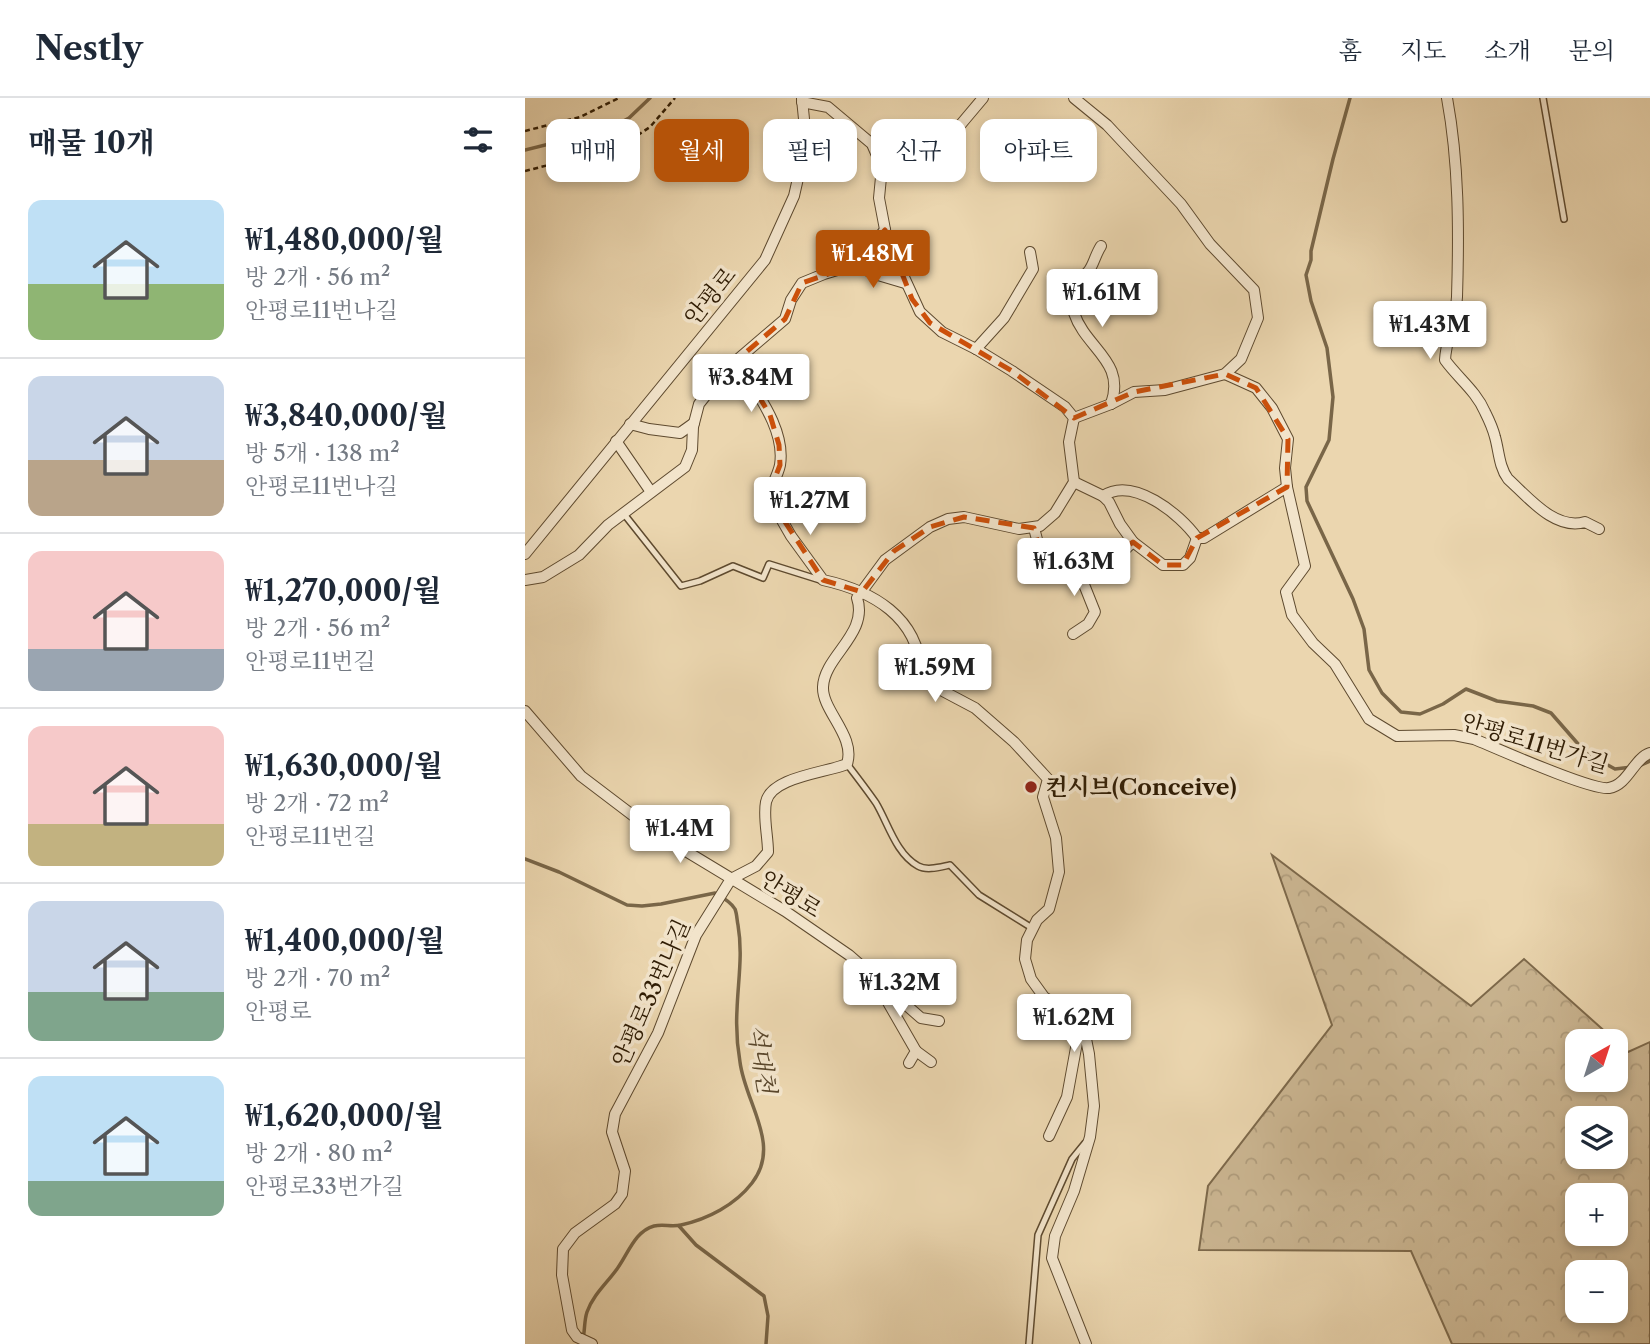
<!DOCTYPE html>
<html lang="ko">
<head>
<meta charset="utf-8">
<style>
	:root { --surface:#fff; --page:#f6f6f7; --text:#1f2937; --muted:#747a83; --line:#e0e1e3; --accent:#b45309 }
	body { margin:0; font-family:"Libre Caslon Text","Noto Serif KR",serif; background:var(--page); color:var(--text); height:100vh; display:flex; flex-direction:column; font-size:26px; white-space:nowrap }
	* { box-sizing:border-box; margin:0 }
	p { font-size:23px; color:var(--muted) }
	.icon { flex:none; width:38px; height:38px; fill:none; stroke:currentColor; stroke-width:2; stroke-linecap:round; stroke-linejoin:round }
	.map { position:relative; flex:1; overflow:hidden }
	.panel { display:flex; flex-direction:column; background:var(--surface); width:525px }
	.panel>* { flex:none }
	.hud { position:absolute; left:21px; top:21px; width:665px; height:63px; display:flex; gap:14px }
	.needle { width:46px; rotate:39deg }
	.tools { position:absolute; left:1040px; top:931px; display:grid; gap:14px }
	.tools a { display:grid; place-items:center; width:63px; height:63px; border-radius:14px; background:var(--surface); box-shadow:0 4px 10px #0003; font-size:35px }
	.price { position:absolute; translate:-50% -60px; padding:0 16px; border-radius:7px; background:#fff; color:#222; font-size:23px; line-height:46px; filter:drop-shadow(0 2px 4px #0008) }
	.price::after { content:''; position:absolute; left:50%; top:42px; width:21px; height:16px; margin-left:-10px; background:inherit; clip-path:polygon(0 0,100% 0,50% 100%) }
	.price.current { background:var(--accent); color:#fff }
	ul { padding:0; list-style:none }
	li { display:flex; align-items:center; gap:21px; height:175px; padding:0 28px }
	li+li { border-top:2px solid var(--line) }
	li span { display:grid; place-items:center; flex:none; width:196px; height:140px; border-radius:14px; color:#555 }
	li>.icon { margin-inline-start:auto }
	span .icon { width:84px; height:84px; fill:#fffc; stroke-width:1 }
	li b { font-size:30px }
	h2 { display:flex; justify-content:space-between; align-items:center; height:84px; padding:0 28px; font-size:30px }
	.pill { padding:0 24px; border-radius:14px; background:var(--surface); box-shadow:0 4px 10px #0003; font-size:24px; line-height:63px }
	.pill.current { background:var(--accent); color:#fff }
	header { display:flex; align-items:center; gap:42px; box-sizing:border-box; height:98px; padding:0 35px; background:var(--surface); border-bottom:2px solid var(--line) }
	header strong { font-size:33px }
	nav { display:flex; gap:38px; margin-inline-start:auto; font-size:24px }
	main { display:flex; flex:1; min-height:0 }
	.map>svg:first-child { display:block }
	.forest { fill:url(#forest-crowns); stroke:#7d694b; stroke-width:2; fill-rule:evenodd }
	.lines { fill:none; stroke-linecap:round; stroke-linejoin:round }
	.stream { stroke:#796648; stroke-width:3.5 }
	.service-casing { stroke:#5e4a2f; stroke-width:8 }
	.minor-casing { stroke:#5e4a2f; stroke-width:12 }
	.path { stroke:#2f1c04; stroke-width:2.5; stroke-dasharray:5 3.5; stroke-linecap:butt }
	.service { stroke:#f2e4cb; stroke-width:5 }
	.minor { stroke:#f2e4cb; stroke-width:10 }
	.marked { fill:none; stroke:#cc500b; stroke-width:5; stroke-dasharray:14 9; stroke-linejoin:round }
	.poi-dot { fill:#8f2418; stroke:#f2e4cb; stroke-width:2.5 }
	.labels { text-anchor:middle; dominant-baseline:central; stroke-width:7; stroke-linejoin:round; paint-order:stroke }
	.street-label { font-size:23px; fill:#2f1c04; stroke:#f2e4cb }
	.poi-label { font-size:23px; font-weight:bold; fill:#2f1c04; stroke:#f2e4cb; text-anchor:start }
	.water-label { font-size:24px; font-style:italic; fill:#5a472c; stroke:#f2e4cb }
</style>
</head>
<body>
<header>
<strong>Nestly</strong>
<nav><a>홈</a><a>지도</a><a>소개</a><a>문의</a></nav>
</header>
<main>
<section class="panel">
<h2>매물 10개<svg class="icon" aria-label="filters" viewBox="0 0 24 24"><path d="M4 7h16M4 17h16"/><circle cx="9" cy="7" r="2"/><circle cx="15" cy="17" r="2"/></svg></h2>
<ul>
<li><span style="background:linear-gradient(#bfe0f5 60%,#8fb573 0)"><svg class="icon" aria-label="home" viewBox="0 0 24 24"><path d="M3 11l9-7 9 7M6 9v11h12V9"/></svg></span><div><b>₩1,480,000/월</b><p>방 2개 · 56 m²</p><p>안평로11번나길</p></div></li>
<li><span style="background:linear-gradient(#c9d6e8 60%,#b9a48a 0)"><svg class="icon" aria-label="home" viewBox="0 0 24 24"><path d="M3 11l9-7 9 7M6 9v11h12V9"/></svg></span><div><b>₩3,840,000/월</b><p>방 5개 · 138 m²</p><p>안평로11번나길</p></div></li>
<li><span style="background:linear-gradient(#f6c9c9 70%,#9aa5b1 0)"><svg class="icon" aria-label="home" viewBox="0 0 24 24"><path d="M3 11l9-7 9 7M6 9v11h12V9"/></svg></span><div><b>₩1,270,000/월</b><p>방 2개 · 56 m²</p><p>안평로11번길</p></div></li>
<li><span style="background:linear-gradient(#f6c9c9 70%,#c2b280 0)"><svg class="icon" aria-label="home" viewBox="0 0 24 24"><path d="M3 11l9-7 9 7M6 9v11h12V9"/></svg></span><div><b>₩1,630,000/월</b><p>방 2개 · 72 m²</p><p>안평로11번길</p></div></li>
<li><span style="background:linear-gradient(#c9d6e8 65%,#7fa58c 0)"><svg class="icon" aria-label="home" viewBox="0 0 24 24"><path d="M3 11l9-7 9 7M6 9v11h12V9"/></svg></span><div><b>₩1,400,000/월</b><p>방 2개 · 70 m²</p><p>안평로</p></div></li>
<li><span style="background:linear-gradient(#bfe0f5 75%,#7fa58c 0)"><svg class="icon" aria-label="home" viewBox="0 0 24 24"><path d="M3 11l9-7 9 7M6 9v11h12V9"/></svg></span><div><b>₩1,620,000/월</b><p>방 2개 · 80 m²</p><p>안평로33번가길</p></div></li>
</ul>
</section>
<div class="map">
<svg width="1125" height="1246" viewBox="0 0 1125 1246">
	<defs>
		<pattern id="forest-crowns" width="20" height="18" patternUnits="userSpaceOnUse" patternTransform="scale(1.75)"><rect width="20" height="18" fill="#cbb692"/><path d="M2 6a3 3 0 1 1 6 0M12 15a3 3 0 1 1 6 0" fill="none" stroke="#af9c7c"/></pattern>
	</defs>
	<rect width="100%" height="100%" fill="#ebd6af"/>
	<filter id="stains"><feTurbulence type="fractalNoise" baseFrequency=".00286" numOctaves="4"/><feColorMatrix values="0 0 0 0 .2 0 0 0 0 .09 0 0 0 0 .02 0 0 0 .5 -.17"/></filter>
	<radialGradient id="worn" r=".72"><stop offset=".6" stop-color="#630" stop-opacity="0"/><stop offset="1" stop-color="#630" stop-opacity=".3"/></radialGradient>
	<!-- forest -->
	<path class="forest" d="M747 757 946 908 999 861 1103 954 1125 944V1246H927L886 1153 674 1152 683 1088 807 927ZM1052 943H1090V982H1052ZM1052 1020H1090V1059H1052ZM1052 1097H1090V1136H1052ZM1052 1174H1090V1213H1052Z"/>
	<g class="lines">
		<!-- stream -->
		<g class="stream">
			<path d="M825 0 808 61 786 153V162L781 177 786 203 802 250 808 299 804 342 781 389 782 403 828 501 839 531 844 572 857 595 876 614 895 616 918 606 941 591 972 603 1008 608 1026 615 1061 655 1090 671 1107 669"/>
			<path d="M0 52 84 31 104 20 125 0"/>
			<path d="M1114 668 1125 663"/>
			<path d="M0 761 34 774 102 807 117 808 136 806 190 795C197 799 206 804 210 811 212 816 212 823 213 827 218 856 213 883 212 912 211 930 212 947 215 964 220 1005 257 1047 227 1085 210 1107 183 1121 156 1127 147 1129 138 1126 129 1128 110 1133 103 1156 92 1171 82 1185 68 1197 62 1214 59 1223 60 1232 58 1241"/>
			<path d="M154 1128 171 1147 239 1198 243 1218 241 1246"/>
		</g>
		<defs>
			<g id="service">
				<path d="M1018 0 1039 121"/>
				<path d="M99 416 156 488 175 483 208 468 238 480 244 466 295 482"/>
				<path d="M322 666C332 679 342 692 351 705 363 725 371 756 393 768 402 773 415 769 425 767L454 797 507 830"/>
				<path d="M504 1246 513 1137 547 1061 560 1045"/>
			</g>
			<g id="minor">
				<path d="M549 0 582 27 656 106 685 146 729 192 733 220 716 261 700 276 640 292 609 294 586 306 549 320"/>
				<path d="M922 0C934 65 934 133 932 199 931 220 921 241 920 262 933 280 951 293 960 314 964 322 968 331 970 339 974 353 974 369 983 381 1003 399 1030 433 1060 424L1074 431"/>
				<path d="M357 69 404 58 421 44 458 0"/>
				<path d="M576 148C567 162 569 175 551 182 549 192 546 205 549 215 561 251 601 263 586 306"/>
				<path d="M329 167 353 177 380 185"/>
				<path d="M451 251 479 220 508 171 505 154"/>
				<path d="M212 262C229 292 261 330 255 367 253 377 246 389 243 398L266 438 298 482C348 493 393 519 396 574L416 592 450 610 489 644 523 681 518 699 531 740 534 774 524 811 512 822 502 842 500 861 506 881 519 899 549 918 560 936 564 956 569 1008 565 1039 549 1093 530 1138 527 1160 561 1246"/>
				<path d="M700 276 731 290 747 310 763 341 760 370 762 389 780 468 761 494 767 517 788 545 810 566 844 621 872 638 929 637 949 641C971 650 1067 693 1084 690 1103 687 1109 660 1125 655"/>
				<path d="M105 326 124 331 155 335 169 325"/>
				<path d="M91 343 126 394"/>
				<path d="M549 384 578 398C608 378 655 416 672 440H679L762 389"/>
				<path d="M578 398 584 404 595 426 608 444 638 467H658L665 460 672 440"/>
				<path d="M509 430 514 449 536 467 574 470 587 464 608 444"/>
				<path d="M0 456 240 162 269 98 276 67 279 21 277 1"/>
				<path d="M537 468 558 484 570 514 563 526 548 536"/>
				<path d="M0 482 18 479 54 457 83 427 160 369 167 352 168 329 174 306 190 286 212 262 260 221 266 202 277 185 299 176 329 167 360 132"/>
				<path d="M0 613 56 678 131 735 260 813 324 857 396 920 414 923"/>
				<path d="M353 887 391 953 384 965"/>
				<path d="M391 953 406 964"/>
				<path d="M524 1038 542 999 555 928"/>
				<path d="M67 1246 52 1239 47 1232 37 1177 38 1151 50 1135 90 1106 97 1096 100 1073 87 1034 90 1016 133 935 171 837 206 781 231 768 243 754C243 738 238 719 241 704 246 679 300 675 322 666 331 638 297 613 298 589 299 558 344 536 332 500L360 462 405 429 423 421 439 419 494 431 515 428 530 415 549 384 544 344 549 320 540 309 487 273 451 251 417 234 395 214 362 142 354 100 357 69 347 46 303 9 277 4"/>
			</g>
		</defs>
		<!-- service casing -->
		<use href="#service" class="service-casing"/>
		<!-- minor casing -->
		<use href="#minor" class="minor-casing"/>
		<!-- path -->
		<g class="path">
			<path d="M0 33 55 19 94 0"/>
			<path d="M0 73 95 49 125 29 150 0"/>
		</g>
		<!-- service -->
		<use href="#service" class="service"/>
		<!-- minor -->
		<use href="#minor" class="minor"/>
	</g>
	<!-- marked area -->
	<path class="marked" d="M360 132 387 201 405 225 487 273 549 320 609 294 700 276 731 290 763 341 762 389 672 440 658 467H638L608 444 574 470 536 467 514 449 509 430 439 419 405 429 369 453 337 494 298 482 243 398 255 367 254 347 245 317 212 262 260 221 277 185 329 167Z"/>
	<!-- markers -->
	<circle class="poi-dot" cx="506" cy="689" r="7"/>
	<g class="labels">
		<!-- street labels -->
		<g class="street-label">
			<text transform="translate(185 198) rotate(-51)">안평로</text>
			<text transform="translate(1010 645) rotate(17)">안평로11번가길</text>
			<text transform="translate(266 796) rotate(32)">안평로</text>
			<text transform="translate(126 895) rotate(-66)">안평로33번나길</text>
		</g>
		<!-- poi labels -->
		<g class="poi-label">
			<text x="520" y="689">컨시브(Conceive)</text>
		</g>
		<!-- water labels -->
		<g class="water-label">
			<text transform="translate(237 961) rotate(81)">석대천</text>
		</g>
	</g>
	<rect width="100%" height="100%" filter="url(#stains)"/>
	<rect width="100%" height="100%" fill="url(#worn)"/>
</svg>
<div class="tools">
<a><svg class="needle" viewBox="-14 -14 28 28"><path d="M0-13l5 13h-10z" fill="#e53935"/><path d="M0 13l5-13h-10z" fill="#747a83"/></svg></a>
<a><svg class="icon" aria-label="layers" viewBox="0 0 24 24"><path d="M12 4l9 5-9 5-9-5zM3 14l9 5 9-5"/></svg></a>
<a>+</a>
<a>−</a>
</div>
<b class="price current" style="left:348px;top:192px">₩1.48M</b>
<b class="price" style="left:577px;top:231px">₩1.61M</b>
<b class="price" style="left:905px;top:263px">₩1.43M</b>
<b class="price" style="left:226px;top:316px">₩3.84M</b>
<b class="price" style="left:285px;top:439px">₩1.27M</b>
<b class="price" style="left:549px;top:500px">₩1.63M</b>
<b class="price" style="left:410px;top:606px">₩1.59M</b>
<b class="price" style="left:155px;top:767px">₩1.4M</b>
<b class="price" style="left:375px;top:921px">₩1.32M</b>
<b class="price" style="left:549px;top:956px">₩1.62M</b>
<div class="hud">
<a class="pill">매매</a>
<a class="pill current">월세</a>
<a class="pill">필터</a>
<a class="pill">신규</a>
<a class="pill">아파트</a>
</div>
</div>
</main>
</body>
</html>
